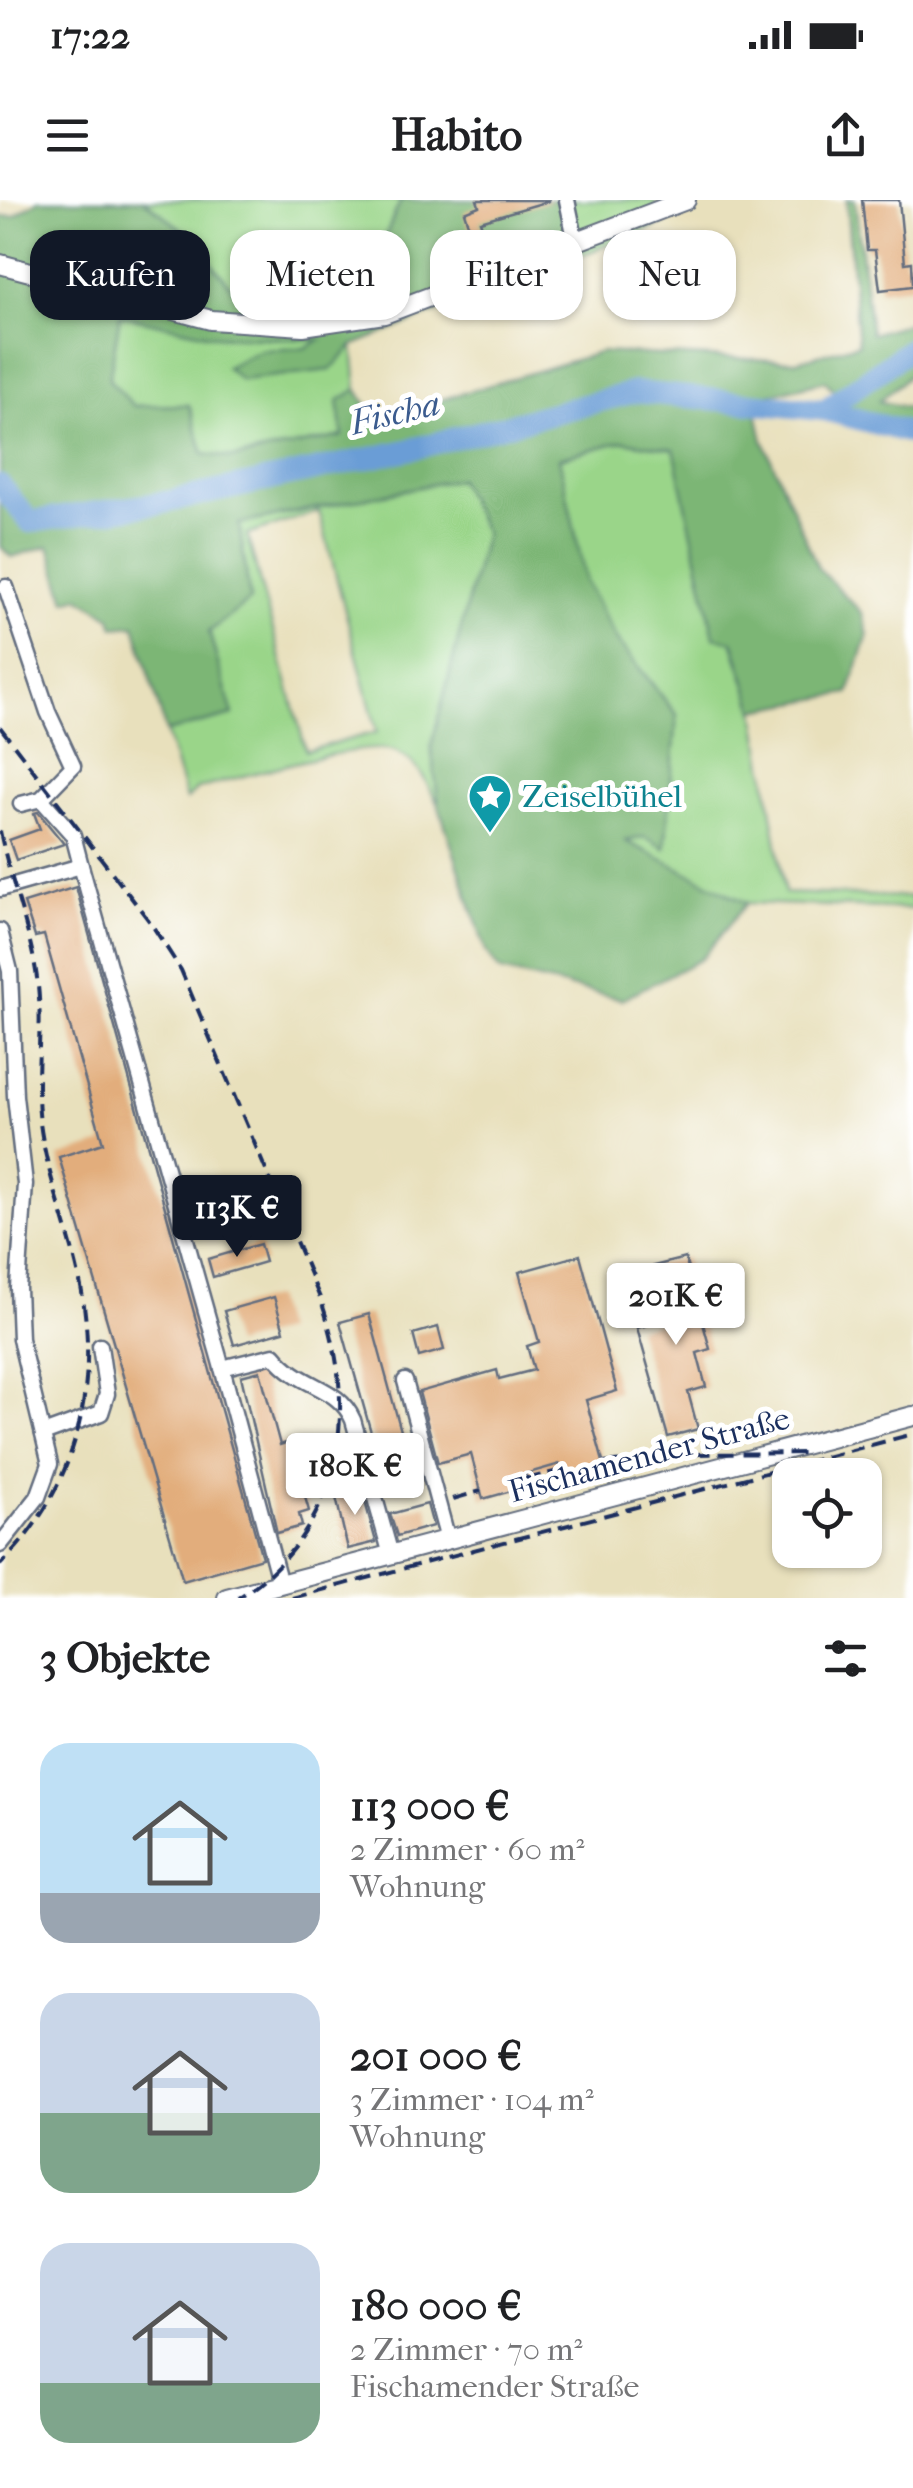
<!DOCTYPE html>
<html lang="de">
<head>
<meta charset="utf-8">
<style>
	:root { --surface:#fff; --page:#f2f2f2; --text:#202124; --muted:#757577; --accent:#111827 }
	body { margin:0; font-family:"IM FELL French Canon",serif; background:var(--page); color:var(--text); height:100vh; display:flex; flex-direction:column; font-size:38px; white-space:nowrap }
	* { box-sizing:border-box; margin:0 }
	p { font-size:32px; color:var(--muted) }
	.icon { flex:none; width:55px; height:55px; fill:none; stroke:currentColor; stroke-width:2; stroke-linecap:round; stroke-linejoin:round }
	.map { position:relative; height:1398px; overflow:hidden }
	.sheet { display:flex; flex-direction:column; background:var(--surface); flex:1 }
	.sheet>* { flex:none }
	.guide { position:absolute; left:30px; top:30px; width:855px; height:90px; display:flex; gap:20px }
	.controls { position:absolute; left:772px; top:1258px; display:grid; gap:20px }
	.controls a { display:grid; place-items:center; width:110px; height:110px; border-radius:20px; background:var(--surface); box-shadow:0 2px 8px #0004; font-size:50px }
	.price { position:absolute; translate:-50% -85px; padding:0 22px; border-radius:10px; background:#fff; color:#222; font-size:32px; line-height:65px; filter:drop-shadow(0 2px 5px #0008) }
	.price::after { content:''; position:absolute; left:50%; top:60px; width:30px; height:22px; margin-left:-15px; background:inherit; clip-path:polygon(0 0,100% 0,50% 100%) }
	.price.active { background:var(--accent); color:#fff }
	ul { padding:0; list-style:none }
	li { display:flex; align-items:center; gap:30px; height:250px; padding:0 40px }
	li span { display:grid; place-items:center; flex:none; width:280px; height:200px; border-radius:30px; color:#555 }
	li>.icon { margin-inline-start:auto }
	span .icon { width:120px; height:120px; fill:#fffc; stroke-width:1 }
	li b { font-size:42px }
	h2 { display:flex; justify-content:space-between; align-items:center; height:120px; padding:0 40px; font-size:42px }
	.pill { padding:0 35px; border-radius:30px; background:var(--surface); box-shadow:0 2px 8px #0004; font-size:35px; line-height:90px }
	.pill.active { background:var(--accent); color:#fff }
	.status { display:flex; justify-content:space-between; align-items:center; height:70px; padding:0 50px; background:var(--surface); direction:ltr }
	.status svg { height:28px; fill:currentColor }
	header { display:flex; justify-content:space-between; align-items:center; height:130px; padding:0 40px; background:var(--surface); font-size:45px; font-weight:700 }
	.map>svg:first-child { display:block }
	.green { fill:#9ad589; stroke:#5a8274; stroke-width:2.5; fill-rule:evenodd }
	.forest { fill:#7bb675; stroke:#4b726a; stroke-width:2.5 }
	.lines { fill:none; stroke-linecap:round; stroke-linejoin:round }
	.river { stroke:#6b9dd6; stroke-width:22 }
	.building { fill:#e2ad7b }
	.minor-casing { stroke:#636d7f; stroke-width:19 }
	.major-casing { stroke:#636d7f; stroke-width:22 }
	.minor { stroke:#fff; stroke-width:14 }
	.major { stroke:#fff; stroke-width:18 }
	.rail { stroke:#1b2f5e; stroke-width:4; stroke-dasharray:15 8; stroke-linecap:butt }
	.labels { text-anchor:middle; dominant-baseline:central; stroke-width:10; stroke-linejoin:round; paint-order:stroke }
	.culture-label { font-size:32px; fill:#0d838f; stroke:#fff; text-anchor:start }
	.street-label { font-size:32px; fill:#1b2f5e; stroke:#fff }
	.water-label { font-size:35px; font-style:italic; fill:#3b5b8e; stroke:#fff }
</style>
</head>
<body>
<div class="status"><b>17:22</b><svg viewBox="0 0 49 12"><path d="M0 12V9h3v3zM5 12V6h3v6zM10 12V3h3v9zM15 12V0h3v12zM26 1h20v11H26zM47 4h2v5h-2z"/></svg></div>
<header><svg class="icon" aria-label="menu" viewBox="0 0 24 24"><path d="M4 6h16M4 12h16M4 18h16"/></svg>Habito<svg class="icon" aria-label="share" viewBox="0 0 24 24"><path d="M12 15V3M7 8l5-5 5 5M5 13v7h14v-7"/></svg></header>
<div class="map">
<svg width="913" height="1398" viewBox="0 0 913 1398">
	<rect width="100%" height="100%" fill="#fff"/>
	<filter id="ink" filterUnits="userSpaceOnUse"><feTurbulence type="fractalNoise" baseFrequency=".01" numOctaves="2"/><feDisplacementMap in="SourceGraphic" scale="20" xChannelSelector="R" yChannelSelector="G"/><feConvolveMatrix kernelMatrix="1 2 1 2 8 2 1 2 1" color-interpolation-filters="sRGB"/></filter>
	<filter id="wash" filterUnits="userSpaceOnUse"><feTurbulence type="fractalNoise" baseFrequency=".0048" numOctaves="4" result="noise"/><feDisplacementMap in="SourceGraphic" scale="40" xChannelSelector="R" yChannelSelector="G"/><feGaussianBlur stdDeviation="2.25" result="paint"/><feColorMatrix in="noise" values="0 0 0 0 0 0 0 0 0 0 0 0 0 0 0 0 0 1.4 0 .05"/><feComposite in="paint" operator="in"/></filter>
	<g filter="url(#wash)">
		<rect width="100%" height="100%" fill="#e8e0bc"/>
		<!-- green -->
		<g class="green">
			<path d="M144 0H401L373 64 278 98 234 90 188 34Z"/>
			<path d="M561 0H654L664 23 579 56Z"/>
			<path d="M120 115 217 136 323 140 305 148 261 150 330 170 353 145 357 189 338 201 344 236 234 258 204 255 189 205 133 206 109 179Z"/>
			<path d="M623 241 675 249 714 436 732 441 755 510 785 693 913 697V709L747 703 624 641 645 637 665 647 677 515 616 439 586 383 559 258Z"/>
			<path d="M458 279 485 333 432 547 439 607C428 585 420 564 397 552 371 537 232 580 197 589L186 600 166 532 232 515 209 431 250 400 239 324ZM319 311 377 532 306 551 247 335Z"/>
		</g>
		<!-- forest -->
		<path class="forest" d="M39 0H144L188 34 234 90 278 98 373 64 401 0H561L579 56 354 145 330 170 241 180 226 167 261 150 305 148 320 140 217 136 120 115 109 180 134 206 189 205 204 254 234 258 343 236 338 201 357 189 376 219 601 152 796 161 858 144 846 0H855L871 134 913 122V172L879 201 913 209V227L852 211 825 181 754 198 763 240 818 368 862 413 868 435 849 493 755 510 733 441 714 437 674 249 623 241 559 258 586 383 616 439 677 515 665 648 645 637 626 641 747 703 701 759 622 799 500 771 486 752 439 607 431 547 485 333 458 279 239 324 250 400 209 432 233 515 166 532 135 425 114 427 111 417 79 397 66 401 49 346 11 357 0 346V17L14 16Z"/>
		<g class="lines">
			<!-- river -->
			<g class="river">
				<path d="M824 210 913 147"/>
				<path d="M0 285 30 322 167 302 412 249 635 192 824 210 913 234"/>
			</g>
		</g>
		<g id="blocks">
			<!-- building -->
			<g class="building">
				<path d="M477 0H549V1L480 21 484 32 472 36 464 12 479 6Z"/>
				<path d="M862 0H899L905 63 912 62 913 86 880 90 875 50H867Z"/>
				<path d="M38 612 64 644 16 660 9 640 40 629 34 613Z"/>
				<path d="M76 687 262 1358 183 1381 59 957 103 943 44 735 35 737 24 703Z"/>
				<path d="M260 1044 265 1062 213 1077 208 1059Z"/>
				<path d="M580 1055 617 1191 586 1200 605 1269 565 1281 560 1264 525 1274 529 1286 483 1299 471 1254 438 1263 419 1192 497 1170 499 1179 534 1170 527 1146 539 1142 519 1072Z"/>
				<path d="M685 1058 710 1149 697 1153 706 1187 688 1192 698 1229 668 1237 637 1128 669 1119 654 1066Z"/>
				<path d="M274 1097 284 1131 234 1145 224 1111Z"/>
				<path d="M369 1114 413 1275 385 1282 340 1122Z"/>
				<path d="M438 1127 444 1150 419 1157 413 1134Z"/>
				<path d="M260 1171 280 1245 289 1242 309 1311 299 1314 302 1326 277 1333 241 1176Z"/>
				<path d="M361 1287 376 1342 348 1349 335 1293Z"/>
				<path d="M427 1304 433 1326 397 1336 390 1314Z"/>
			</g>
		</g>
	</g>
	<g filter="url(#ink)">
		<use href="#blocks" fill-opacity="0" stroke="#636d7f" stroke-width="2.5"/>
		<g class="lines">
			<defs>
				<g id="minor">
					<path d="M567 0 576 43"/>
					<path d="M6 387 48 512 73 566 41 599 21 604"/>
					<path d="M41 599 73 635 81 666"/>
					<path d="M0 689 81 666 222 1168"/>
					<path d="M0 731 10 771 15 896 25 984 18 1088 20 1139 50 1264 38 1297 0 1345"/>
					<path d="M405 1181 448 1340"/>
					<path d="M43 1234 101 1213 107 1194 100 1146"/>
					<path d="M280 1384 222 1168 274 1155C301 1189 338 1185 353 1220L391 1355"/>
				</g>
				<g id="major">
					<path d="M0 64 211 120 303 126 384 114 686 0"/>
					<path d="M227 1398 913 1216"/>
				</g>
			</defs>
			<!-- minor casing -->
			<use href="#minor" class="minor-casing"/>
			<!-- major casing -->
			<use href="#major" class="major-casing"/>
			<!-- minor -->
			<use href="#minor" class="minor"/>
			<!-- major -->
			<use href="#major" class="major"/>
			<!-- rail -->
			<g class="rail">
				<path d="M0 527 150 722 181 770 320 1098C360 1209 344 1329 238 1398"/>
				<path d="M0 631C10 681 30 728 37 778 44 826 34 875 40 923 46 969 62 1011 74 1056 104 1167 84 1282 0 1365"/>
				<path d="M604 1263 696 1254 806 1253"/>
				<path d="M526 1279 562 1270"/>
				<path d="M453 1299 481 1291"/>
				<path d="M292 1398 913 1234"/>
			</g>
		</g>
	</g>
	<!-- icons -->
	<defs>
		<symbol id="sight-pin" viewBox="-11 -11 22 30"><path d="M0 17L-7.5 6A9.5 9.5 0 1 1 7.5 6Z" fill="#0f9aa8" stroke="#fff"/><path d="M0-6L1.8-2.2L6-1.7L2.9 1.2L3.7 5.4L0 3.3L-3.7 5.4L-2.9 1.2L-6-1.7L-1.8-2.2Z" fill="#fff"/></symbol>
	</defs>
	<g fill-rule="evenodd">
		<use href="#sight-pin" x="465" y="571" width="50" height="68"/>
	</g>
	<g class="labels">
		<!-- culture labels -->
		<g class="culture-label">
			<text x="522" y="596">Zeiselbühel</text>
		</g>
		<!-- street labels -->
		<g class="street-label">
			<text transform="translate(649 1255) rotate(-15)">Fischamender Straße</text>
		</g>
		<!-- water labels -->
		<g class="water-label">
			<text transform="translate(395 213) rotate(-13)">Fischa</text>
		</g>
	</g>
</svg>
<div class="controls">
<a><svg class="icon" aria-label="locate" viewBox="0 0 24 24"><circle cx="12" cy="12" r="6"/><path d="M12 2v4M12 18v4M2 12h4M18 12h4"/></svg></a>
</div>
<b class="price active" style="left:237px;top:1060px">113K €</b>
<b class="price" style="left:676px;top:1148px">201K €</b>
<b class="price" style="left:355px;top:1318px">180K €</b>
<div class="guide">
<a class="pill active">Kaufen</a>
<a class="pill">Mieten</a>
<a class="pill">Filter</a>
<a class="pill">Neu</a>
</div>
</div>
<section class="sheet">
<h2>3 Objekte<svg class="icon" aria-label="filters" viewBox="0 0 24 24"><path d="M4 7h16M4 17h16"/><circle cx="9" cy="7" r="2"/><circle cx="15" cy="17" r="2"/></svg></h2>
<ul>
<li><span style="background:linear-gradient(#bfe0f5 75%,#9aa5b1 0)"><svg class="icon" aria-label="home" viewBox="0 0 24 24"><path d="M3 11l9-7 9 7M6 9v11h12V9"/></svg></span><div><b>113 000 €</b><p>2 Zimmer · 60 m²</p><p>Wohnung</p></div></li>
<li><span style="background:linear-gradient(#c9d6e8 60%,#7fa58c 0)"><svg class="icon" aria-label="home" viewBox="0 0 24 24"><path d="M3 11l9-7 9 7M6 9v11h12V9"/></svg></span><div><b>201 000 €</b><p>3 Zimmer · 104 m²</p><p>Wohnung</p></div></li>
<li><span style="background:linear-gradient(#c9d6e8 70%,#7fa58c 0)"><svg class="icon" aria-label="home" viewBox="0 0 24 24"><path d="M3 11l9-7 9 7M6 9v11h12V9"/></svg></span><div><b>180 000 €</b><p>2 Zimmer · 70 m²</p><p>Fischamender Straße</p></div></li>
</ul>
</section>
</body>
</html>
